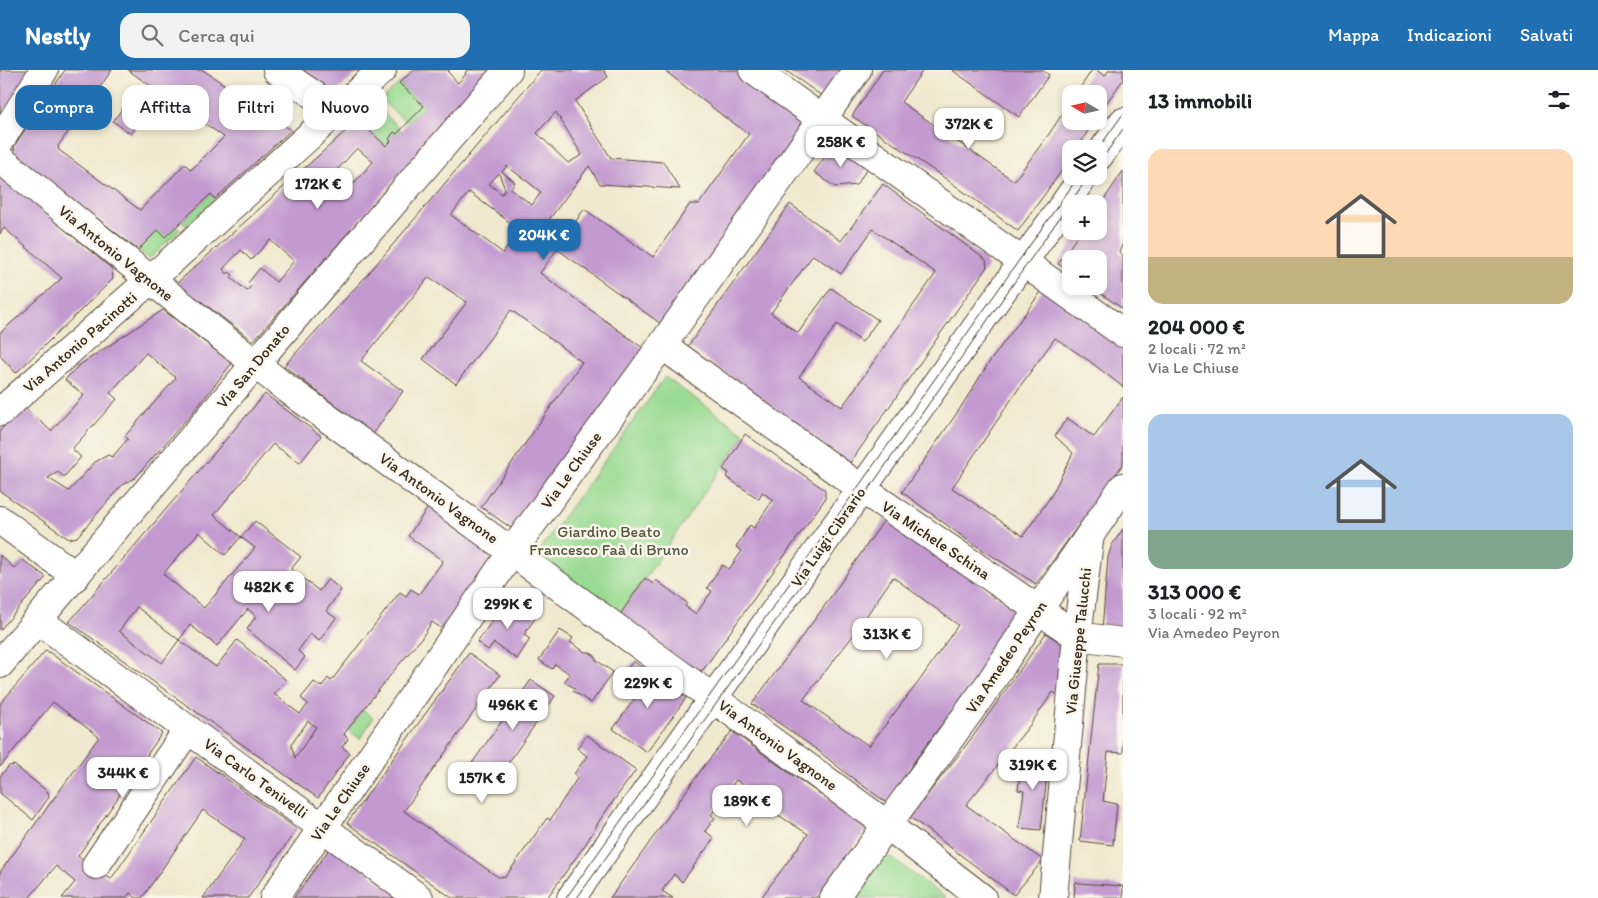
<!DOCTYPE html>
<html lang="it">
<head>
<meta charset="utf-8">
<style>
	:root { --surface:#fff; --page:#f2f2f2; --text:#202124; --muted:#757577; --accent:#1f6fb2 }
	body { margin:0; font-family:Itim,sans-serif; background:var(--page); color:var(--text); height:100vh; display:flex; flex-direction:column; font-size:19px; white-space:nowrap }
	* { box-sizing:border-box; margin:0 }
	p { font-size:16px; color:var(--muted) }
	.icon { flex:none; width:28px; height:28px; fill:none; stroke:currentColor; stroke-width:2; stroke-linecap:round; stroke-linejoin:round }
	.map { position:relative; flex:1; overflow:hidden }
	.drawer { display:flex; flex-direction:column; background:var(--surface); width:475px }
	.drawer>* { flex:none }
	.top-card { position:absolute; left:15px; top:15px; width:475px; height:45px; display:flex; gap:10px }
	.needle { width:32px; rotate:279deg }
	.fabs { position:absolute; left:1062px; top:15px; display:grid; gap:10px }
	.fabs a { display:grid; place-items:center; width:45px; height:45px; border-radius:10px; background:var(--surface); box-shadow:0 2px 8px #0003; font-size:25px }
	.price { position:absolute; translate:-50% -42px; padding:0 11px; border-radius:10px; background:#fff; color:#222; font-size:16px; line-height:32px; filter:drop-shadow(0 1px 2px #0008) }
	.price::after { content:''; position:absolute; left:50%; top:30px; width:15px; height:11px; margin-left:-8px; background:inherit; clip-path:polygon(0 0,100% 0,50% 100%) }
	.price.selected { background:var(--accent); color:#fff }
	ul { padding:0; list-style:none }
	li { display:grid; align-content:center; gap:10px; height:265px; padding:0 25px }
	li span { display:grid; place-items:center; height:155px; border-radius:15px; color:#555 }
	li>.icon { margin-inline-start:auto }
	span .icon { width:90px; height:90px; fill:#fffc; stroke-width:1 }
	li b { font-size:21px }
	h2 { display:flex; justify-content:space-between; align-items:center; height:60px; padding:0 25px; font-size:21px }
	.chip { padding:0 18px; border-radius:15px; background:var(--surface); box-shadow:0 2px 8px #0003; font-size:18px; line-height:45px }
	.chip.selected { background:var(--accent); color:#fff }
	header { display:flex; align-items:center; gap:30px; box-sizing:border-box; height:70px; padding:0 25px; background:var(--accent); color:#fff }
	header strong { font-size:24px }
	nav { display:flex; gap:28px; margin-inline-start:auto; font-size:18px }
	.search { width:350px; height:45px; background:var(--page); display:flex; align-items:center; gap:12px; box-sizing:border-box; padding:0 18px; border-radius:15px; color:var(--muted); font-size:19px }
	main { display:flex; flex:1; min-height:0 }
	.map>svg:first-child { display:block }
	.green { fill:#98da91; stroke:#6a8258 }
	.building { fill:#c29ad0; fill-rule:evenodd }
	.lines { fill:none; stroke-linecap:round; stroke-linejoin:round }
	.minor-casing { stroke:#564739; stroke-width:30 }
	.minor { stroke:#fff; stroke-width:28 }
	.tram { stroke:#3b2a1e; stroke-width:1 }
	.labels { text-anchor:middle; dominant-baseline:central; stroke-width:5; stroke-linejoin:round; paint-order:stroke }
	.street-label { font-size:16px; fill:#3b2a1e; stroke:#fbf7ec }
	.park-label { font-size:16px; fill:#52563b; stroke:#fbf7ec }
</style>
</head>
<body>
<header>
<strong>Nestly</strong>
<div class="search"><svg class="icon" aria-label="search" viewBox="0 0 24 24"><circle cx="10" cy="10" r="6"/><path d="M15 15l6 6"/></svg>Cerca qui</div>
<nav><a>Mappa</a><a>Indicazioni</a><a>Salvati</a></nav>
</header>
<main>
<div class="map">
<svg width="1123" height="828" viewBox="0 0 1123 828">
	<rect width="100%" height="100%" fill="#fbf7ec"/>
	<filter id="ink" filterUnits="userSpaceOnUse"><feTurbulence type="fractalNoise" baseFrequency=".02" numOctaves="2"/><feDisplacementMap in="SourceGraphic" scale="10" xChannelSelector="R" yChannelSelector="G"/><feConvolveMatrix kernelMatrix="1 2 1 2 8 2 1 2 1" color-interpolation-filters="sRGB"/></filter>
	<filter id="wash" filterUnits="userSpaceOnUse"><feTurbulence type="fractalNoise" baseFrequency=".0096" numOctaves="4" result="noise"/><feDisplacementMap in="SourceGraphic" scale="20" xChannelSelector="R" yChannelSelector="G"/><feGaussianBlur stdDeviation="1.12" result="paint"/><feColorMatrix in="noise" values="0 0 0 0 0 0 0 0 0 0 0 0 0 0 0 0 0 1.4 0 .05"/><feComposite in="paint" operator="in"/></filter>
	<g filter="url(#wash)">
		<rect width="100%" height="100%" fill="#f1e9cf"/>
		<!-- green -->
		<g class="green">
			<path d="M399 13 424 36 407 53 381 30Z"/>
			<path d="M375 35 401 60 397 64 394 63 391 71 386 76 358 51Z"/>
			<path d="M211 124 215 129 186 156 182 151Z"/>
			<path d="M176 156 180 160 149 189 138 180 158 160 165 166Z"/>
			<path d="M665 307 745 364 619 546 536 485Z"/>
			<path d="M364 640 373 648 360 669 348 660Z"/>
			<path d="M885 783 946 828H854Z"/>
		</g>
		<g id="blocks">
			<!-- building -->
			<g class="building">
				<path d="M0 0H31L0 48Z"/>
				<path d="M65 0H112L58 76 59 80 140 140 185 94 191 100 224 67 128 0H203L291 60 215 129 211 124 165 167 158 160 138 180 15 84 14 76Z"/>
				<path d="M303 0H360L335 23Z"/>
				<path d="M414 0H450L448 2 458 13 466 4 465 3 467 0H491L253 271 177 213 358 50 386 76 391 71 389 69 394 62 397 64 424 36 399 13ZM357 78 373 92 353 114 337 100ZM270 170 294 191 276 212 260 198 248 213 251 216 247 221 231 208 233 205 229 202 227 204 223 199 241 180 251 190Z"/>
				<path d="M541 0H604L608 7 575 31 611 88 663 92 680 119 600 114 589 96 545 155 564 169 584 139 653 187 690 134H699L749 64 722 45 664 0H740L809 49 664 256 557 179 540 203 647 281 517 462 481 437 582 292 511 240 456 314 423 289 467 232 429 207 361 291 403 321 373 364 284 296 368 204ZM556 42 582 85 568 93 537 63ZM507 96 541 122 532 135 511 119 515 112 502 102ZM499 103 505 120 502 124 489 114ZM469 122 520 160 503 183 451 145Z"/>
				<path d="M785 0H840L822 26Z"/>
				<path d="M883 0H923L901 32 1014 111 1049 64 1071 31V51H1094L1077 79H1071V88L1018 161 942 106 852 46Z"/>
				<path d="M952 0H1042L1049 5 1019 47Z"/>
				<path d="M1092 0H1096L1105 6 1109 0H1123V10L1099 43V24H1076Z"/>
				<path d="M136 21 155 33 131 64 113 51Z"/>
				<path d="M836 72 869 96 856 115 835 117 814 102Z"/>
				<path d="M1123 101V173L1119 182 1123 185V239L1090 216H1099V189H1071V203L1058 194 1081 161H1099V137Z"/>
				<path d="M0 105 112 199 113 209 16 303 0 286V263L62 208 4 158 0 164Z"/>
				<path d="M883 114 986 190 987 197 850 393 688 276 790 134 841 171ZM873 159 936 203 842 337 799 307 837 254 862 272 878 250 831 218 798 263 771 243 813 185 841 204Z"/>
				<path d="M1043 219 1123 276V317L1088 290 1055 268 1021 315 952 418 1023 466 1051 426 1073 383 1055 366 1067 348 1094 367 1123 327V394L1036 514 966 469 902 422 959 340 988 294Z"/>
				<path d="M163 240 232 293 199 335 135 408 122 415 77 467 69 469 0 421V360L25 338 51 361 84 325 65 310 78 296ZM146 283 176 308 125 366 128 369 112 387 108 385 95 392 69 421 48 408 58 402 64 407 81 387 72 379 117 329 110 323Z"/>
				<path d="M265 324 321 366 300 393 273 374 214 445 241 467 225 485 199 462 163 504 204 538 255 478 241 467 255 451 301 487 291 499 319 521 328 509 341 520 326 541 336 548 319 571 310 564 298 581 305 587 295 600 247 559 256 546 248 539 217 576 190 555 179 570 137 537 119 561 162 593 179 570 216 597 237 570 286 610 274 624 300 644 308 634 301 628 314 612 321 617 328 608 331 611 400 522 406 526 411 519 419 524 443 491 408 466 429 436 493 483 494 490 444 560 432 552 421 569 396 598 344 664 348 669 342 677 350 683 318 728 69 552ZM308 651 316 657 295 688 291 675Z"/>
				<path d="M745 364 825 420V429L703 600 696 601 619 546 645 508 653 514 656 510 687 533 685 536 696 544 712 521 707 518 722 495 729 499 742 481 736 477 750 455 754 458 773 430 762 422 759 429 726 407 729 403 723 399Z"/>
				<path d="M885 449 1023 544 911 696 887 733 847 704 816 679 752 634 818 545ZM893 507 958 555 920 610 869 676 803 630 852 567Z"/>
				<path d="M1123 459V562L1102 560 1108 487 1112 475Z"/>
				<path d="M0 485 14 498 23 490 46 507 0 560Z"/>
				<path d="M508 529 535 548 524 565 530 569 517 589 494 573 488 580 477 572Z"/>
				<path d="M560 560 573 568 570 572 585 582H589L595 586 596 590 613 602 591 633 573 621 575 618 564 612 570 604 555 594 552 599 539 590Z"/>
				<path d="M1046 563 1068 578 1063 628 1053 622 1030 655 966 735 1043 790 1014 825 910 747 971 669Z"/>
				<path d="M46 580 162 663 78 786 111 809 196 687 297 759 248 828H203L245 769 203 740 142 828H136L130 823 126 828H62L75 812 56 796 29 828H0V802L99 667 53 632 0 697V634Z"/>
				<path d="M469 583 500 605 404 741 484 797 498 807 506 806 547 748 550 750 578 707 574 704 587 686 577 678 587 665 636 700 601 748 585 775 547 828H452L347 753Z"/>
				<path d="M633 591 686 628 647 682 613 659 642 618 624 604Z"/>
				<path d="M1099 594H1123V683L1108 682 1103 731 1117 734 1113 775 1080 771Z"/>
				<path d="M531 610 555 626 495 712 470 696Z"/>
				<path d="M732 661 788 702 868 757 816 828H761L808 764 772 741 776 736 736 710 711 745 715 748 705 761 714 768 682 812 674 804 662 821 673 828H610L704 696Z"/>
				<path d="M1023 685 1049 688 1041 760 1019 758 1024 721 1018 720Z"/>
				<path d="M14 695 48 722 49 727 33 750 0 723V706L9 696Z"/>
				<path d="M332 775 402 828H294Z"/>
				<path d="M1077 811 1078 813 1123 816V828H1074L1075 815 1074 814Z"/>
			</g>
		</g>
	</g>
	<g filter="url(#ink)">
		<use href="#blocks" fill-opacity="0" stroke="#564739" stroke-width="1"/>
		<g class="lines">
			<defs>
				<g id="minor">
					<path d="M277 0 336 40"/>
					<path d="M753 0 1123 263"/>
					<path d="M0 71 44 0"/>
					<path d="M1099 86 1123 52"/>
					<path d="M0 89 278 312 886 754 982 828"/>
					<path d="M662 275 862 419 1077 566 1123 572"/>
					<path d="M0 342 150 210 382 0"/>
					<path d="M0 450 76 506"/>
					<path d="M38 550 419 828"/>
					<path d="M0 594 325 212 508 0"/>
					<path d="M96 795 188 659"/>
					<path d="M274 828 521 469 662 275 857 0"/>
					<path d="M571 828 1084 106"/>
					<path d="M834 828 990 613 1038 540 1123 417"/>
					<path d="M1053 828 1077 566 1089 471"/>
				</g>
			</defs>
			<!-- minor casing -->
			<use href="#minor" class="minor-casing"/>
			<!-- minor -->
			<use href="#minor" class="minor"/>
			<!-- tram -->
			<g class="tram">
				<path d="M1098 79 1123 44"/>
				<path d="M1099 93 1123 59"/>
				<path d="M566 828 1079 106"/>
				<path d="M577 828 807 507 1089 106"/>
			</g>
		</g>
	</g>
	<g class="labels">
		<!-- street labels -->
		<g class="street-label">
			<text transform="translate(116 183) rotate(39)">Via Antonio Vagnone</text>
			<text transform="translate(80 272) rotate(-41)">Via Antonio Pacinotti</text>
			<text transform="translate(253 296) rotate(-50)">Via San Donato</text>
			<text transform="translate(571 400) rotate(-54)">Via Le Chiuse</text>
			<text transform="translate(439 428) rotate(36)">Via Antonio Vagnone</text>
			<text transform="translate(828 467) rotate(-55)">Via Luigi Cibrario</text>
			<text transform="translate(936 470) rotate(34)">Via Michele Schina</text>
			<text transform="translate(1078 571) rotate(-84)">Via Giuseppe Talucchi</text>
			<text transform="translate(1006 587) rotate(-56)">Via Amedeo Peyron</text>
			<text transform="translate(778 675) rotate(36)">Via Antonio Vagnone</text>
			<text transform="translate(256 708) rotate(36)">Via Carlo Tenivelli</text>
			<text transform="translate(340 732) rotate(-55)">Via Le Chiuse</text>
		</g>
		<!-- park labels -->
		<g class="park-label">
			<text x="609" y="461">Giardino Beato<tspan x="609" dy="18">Francesco Faà di Bruno</tspan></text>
		</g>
	</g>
</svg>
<div class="fabs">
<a><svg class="needle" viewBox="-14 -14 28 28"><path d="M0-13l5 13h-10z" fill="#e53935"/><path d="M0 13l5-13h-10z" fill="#757577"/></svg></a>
<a><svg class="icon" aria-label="layers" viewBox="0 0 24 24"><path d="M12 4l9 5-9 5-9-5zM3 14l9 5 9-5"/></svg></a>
<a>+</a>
<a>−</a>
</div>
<b class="price" style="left:969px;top:80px">372K €</b>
<b class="price" style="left:841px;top:98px">258K €</b>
<b class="price" style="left:318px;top:140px">172K €</b>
<b class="price selected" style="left:544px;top:191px">204K €</b>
<b class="price" style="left:269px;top:543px">482K €</b>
<b class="price" style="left:508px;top:560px">299K €</b>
<b class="price" style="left:887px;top:590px">313K €</b>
<b class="price" style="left:648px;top:639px">229K €</b>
<b class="price" style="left:513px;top:661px">496K €</b>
<b class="price" style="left:1033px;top:721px">319K €</b>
<b class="price" style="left:123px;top:729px">344K €</b>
<b class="price" style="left:482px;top:734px">157K €</b>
<b class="price" style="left:747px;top:757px">189K €</b>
<div class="top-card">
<a class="chip selected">Compra</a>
<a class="chip">Affitta</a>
<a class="chip">Filtri</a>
<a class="chip">Nuovo</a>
</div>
</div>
<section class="drawer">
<h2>13 immobili<svg class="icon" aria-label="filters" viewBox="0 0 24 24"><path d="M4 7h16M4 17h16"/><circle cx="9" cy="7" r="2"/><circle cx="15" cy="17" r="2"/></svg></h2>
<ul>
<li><span style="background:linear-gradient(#ffd9b3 70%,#c2b280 0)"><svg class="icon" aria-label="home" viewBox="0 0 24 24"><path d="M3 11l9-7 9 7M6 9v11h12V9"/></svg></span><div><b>204 000 €</b><p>2 locali · 72 m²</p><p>Via Le Chiuse</p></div></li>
<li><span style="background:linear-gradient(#a9c7e8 75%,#7fa58c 0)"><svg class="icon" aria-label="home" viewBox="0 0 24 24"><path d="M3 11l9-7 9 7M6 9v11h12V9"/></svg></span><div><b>313 000 €</b><p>3 locali · 92 m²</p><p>Via Amedeo Peyron</p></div></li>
</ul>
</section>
</main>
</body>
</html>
